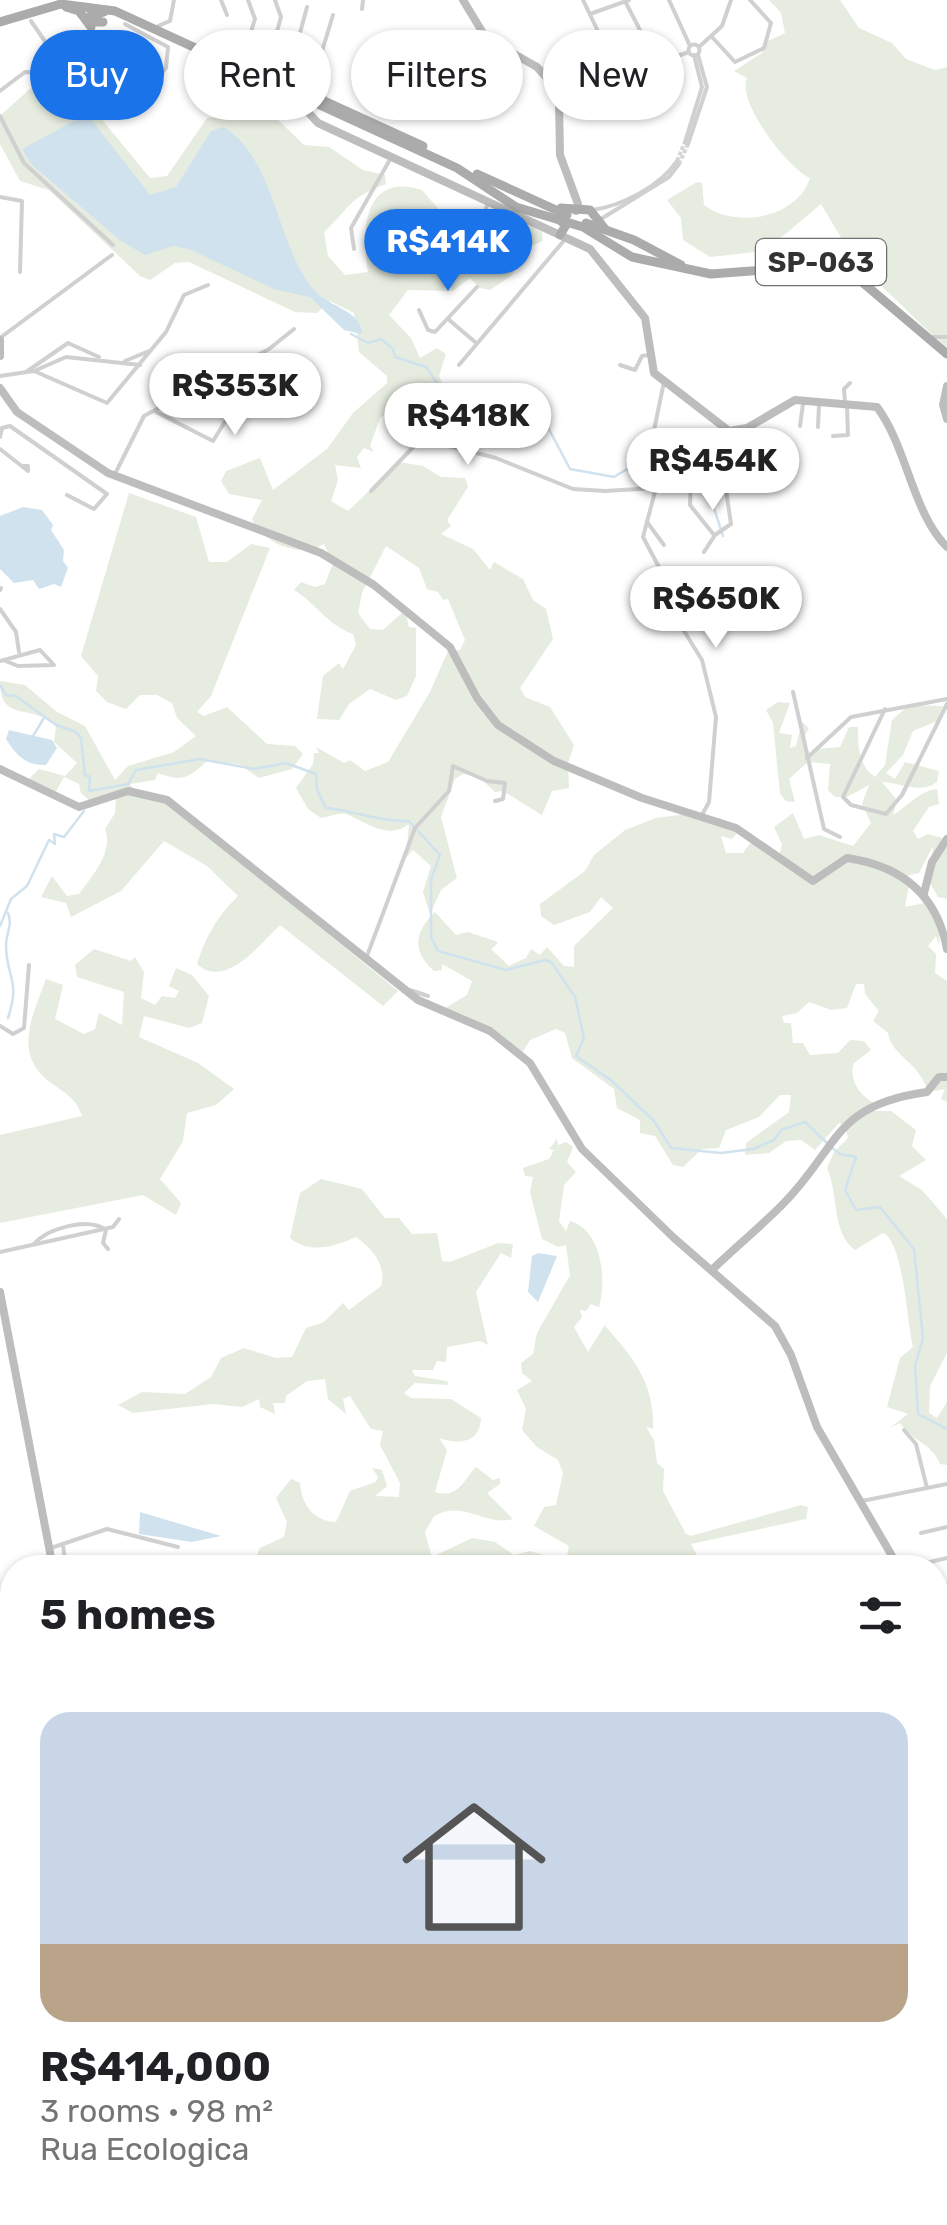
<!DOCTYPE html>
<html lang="en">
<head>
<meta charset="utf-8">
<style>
	:root { --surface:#fff; --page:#f6f6f6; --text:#202124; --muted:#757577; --line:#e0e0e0; --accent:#1a73e8 }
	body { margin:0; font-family:Rubik,sans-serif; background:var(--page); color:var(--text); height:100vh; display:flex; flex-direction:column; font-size:38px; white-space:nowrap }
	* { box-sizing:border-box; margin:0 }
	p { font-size:32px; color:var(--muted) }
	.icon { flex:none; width:55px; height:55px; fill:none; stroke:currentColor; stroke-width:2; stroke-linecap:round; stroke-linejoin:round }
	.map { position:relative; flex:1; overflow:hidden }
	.sheet { position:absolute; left:0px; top:1555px; width:948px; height:670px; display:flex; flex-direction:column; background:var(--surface); border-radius:40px 40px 0 0; box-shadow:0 2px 8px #0004 }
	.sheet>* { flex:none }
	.top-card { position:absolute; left:30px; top:30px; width:888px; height:90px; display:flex; gap:20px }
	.price { position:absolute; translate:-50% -85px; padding:0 22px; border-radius:35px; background:#fff; color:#222; font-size:32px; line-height:65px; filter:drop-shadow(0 2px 5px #0008) }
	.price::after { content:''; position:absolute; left:50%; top:60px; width:30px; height:22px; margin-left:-15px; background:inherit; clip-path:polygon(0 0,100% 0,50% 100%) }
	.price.current { background:var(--accent); color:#fff }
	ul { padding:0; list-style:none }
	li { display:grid; align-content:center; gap:20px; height:530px; padding:0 40px }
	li+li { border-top:2px solid var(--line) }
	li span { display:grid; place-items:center; height:310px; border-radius:30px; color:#555 }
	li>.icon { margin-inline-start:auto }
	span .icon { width:180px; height:180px; fill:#fffc; stroke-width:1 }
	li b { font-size:42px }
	h2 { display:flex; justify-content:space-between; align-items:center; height:120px; padding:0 40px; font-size:42px }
	.pill { padding:0 35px; border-radius:45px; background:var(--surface); box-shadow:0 2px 8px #0004; font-size:35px; line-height:90px }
	.pill.current { background:var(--accent); color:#fff }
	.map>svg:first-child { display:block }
	.green { fill:#e6ecdf }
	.water { fill:#cfe2ee }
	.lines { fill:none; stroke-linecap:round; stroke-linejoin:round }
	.stream { stroke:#cfe2ee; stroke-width:2.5 }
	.street-tunnel { stroke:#d6d6d6; stroke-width:4; stroke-dasharray:4 2; stroke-linecap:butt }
	.street { stroke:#d0d0d0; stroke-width:4 }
	.secondary { stroke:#bdbdbd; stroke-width:8 }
	.primary { stroke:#ababab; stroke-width:9 }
	.labels { text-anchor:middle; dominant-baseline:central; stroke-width:10; stroke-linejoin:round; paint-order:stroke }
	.shield { fill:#fff; stroke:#707070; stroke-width:2.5 }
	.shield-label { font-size:28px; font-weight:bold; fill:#333 }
</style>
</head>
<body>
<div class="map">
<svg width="947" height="2225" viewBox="0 0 947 2225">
	<rect width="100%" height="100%" fill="#fff"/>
	<!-- green -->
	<g class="green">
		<path d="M769 0H840L859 28 892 43 906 59 935 70 947 67V347C923 329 866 266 848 260L846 246 821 204 777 241 756 252 710 257 683 240 681 218 667 200 697 182 702 183 704 205C737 230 798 217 810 178 789 169 736 102 747 78L734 71 762 53 768 41 785 33 781 13Z"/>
		<path d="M44 76 94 110 150 178 167 176 207 118 269 111 304 145 329 147 363 170 385 175 386 184C348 198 351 207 324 232L328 256 345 275 368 272C361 233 363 171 422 190L447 219 449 240 422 242 417 248 444 247 460 259 486 263 494 257 499 222 515 218 542 232 543 241 529 247 511 276 490 290 480 288 470 278 453 291 408 290 389 315 411 338 420 358 437 348 446 354 439 376C447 398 467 410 490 410L472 414 436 397 424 405 400 403 394 418 397 426 386 414 380 418 370 446 374 452 364 448 357 457 361 468 335 465 338 480 331 501 348 511 399 462 423 466 441 477 465 478 468 487 447 520 451 526 441 534 473 549 490 570 494 562 523 579 533 600 546 609 553 639 520 688 525 697 550 707 574 745 568 763 569 788 552 791 542 815 503 791 495 792 479 777 463 774 455 779 441 817 457 878 441 890 430 914 423 892 431 866 413 850 406 858 409 824C387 841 365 821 346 814 340 812 328 817 321 818L308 809 296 788 313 764 314 753H319L316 747 344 763 350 760 365 771 388 762 430 692 448 651 460 650 465 640 448 599 443 600 438 592 427 589 419 568 386 546 362 593 358 613 370 629 383 630 405 610 409 627 416 628V676L407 696 396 700 370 689 349 704 339 720 317 719 323 676 339 663 343 669 356 645 353 634C326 624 316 603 294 590L301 582 315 587 325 584 333 563 324 544C300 559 262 543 252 519L262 500 229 494 221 481 226 471 260 458 273 490 327 449 353 413 387 383V376L359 352 354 313 330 301 317 313 295 312 189 262 175 263 150 280 140 276 49 190 20 181 0 144V116Z"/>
		<path d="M129 493 196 517 209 562H227L251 544 270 548 211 696 197 712 204 716 227 707 267 744 295 746 303 754 292 769 259 778 239 764 207 761C189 778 182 782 158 773L155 780 130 784 133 788 93 804 81 793 79 784 64 777 55 793 28 780 39 769 65 776 77 763 54 742 56 726C30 702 0 724 0 681L25 685 57 712 85 726 115 780 128 766 174 752 196 736 177 718 172 703 157 695H140L126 709 107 702 96 691 98 676 81 656Z"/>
		<path d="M778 702 790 703 779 733 792 735 790 748 796 746 802 722 809 728 803 739 807 758 817 749 840 747 849 727H858C858 744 858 766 875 777L885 765 892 720 909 705 943 706 937 721 913 731 903 755 886 773 895 779 905 762 939 771 937 782C919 795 900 782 882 782L897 800 893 815C907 807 919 791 937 789L939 804 929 807 913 831 918 839 928 834 942 838 947 849V899L938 897 930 883 933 846 919 873 902 877 909 886 905 907 929 902 940 918 939 945 936 936 928 946 936 954 935 973 947 981V1102L941 1099 945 1089 928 1092C920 1062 892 1057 888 1033L873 1021 879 1011 865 994 864 984H856L847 1008 831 1010 809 1002 797 1013 782 1016 784 1023H791L793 1043H803L810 1055 838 1053 850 1040 864 1041 871 1050 854 1063C848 1080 861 1097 876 1104L871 1111H891L916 1130 912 1146 926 1160 899 1176 922 1190 947 1219V1353L930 1386 929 1413 937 1418 947 1402V1465L940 1464C932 1443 913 1442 900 1423L891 1427 908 1414 887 1407 900 1358 913 1347C907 1324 904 1242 883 1233L855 1250C831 1232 839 1194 827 1168L834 1152 848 1138 845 1126 839 1123 815 1150 801 1140 786 1141 769 1153 745 1155 746 1143 789 1112 791 1095H780L759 1117 726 1130 719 1148 702 1149 683 1167 673 1165 655 1136 640 1133V1120L617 1108 614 1089 572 1058 565 1033 556 1029 530 1040 522 1053 445 1008 467 995 472 981 442 964V970L434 971C411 951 415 931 435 912L456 935 468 932 495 941 498 943 491 949 509 966 526 958 531 949 540 955 547 947 564 966 574 967V946L613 908 601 897 590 912 554 925 541 916 540 904 585 871 594 855 625 830 656 818 704 812 708 820 720 818 739 831 732 839 721 836 726 853H743L751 842 779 857 782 844 774 827 793 813 804 839 819 835 853 846 871 823 862 804 869 785 847 797H835L828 790 830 764 808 762 789 779 795 802 786 801 780 794 773 723 766 710Z"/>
		<path d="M124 794 157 797 188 819 398 991 383 1006 280 925C260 944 225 990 197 964 206 936 217 917 238 896L207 866 164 841 121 891 71 917 66 903 41 897 52 876 67 896 79 894C92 876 114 852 105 829L115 813 116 798Z"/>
		<path d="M94 949 131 961 135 957 144 972 141 998 155 1005 162 996 175 998 179 991 169 986 176 968 192 975 209 996 202 1023 189 1028 144 1016 139 1037 198 1063 234 1089 216 1105 187 1113 183 1141 160 1179 181 1203 176 1215 143 1195 0 1223V1135L82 1116C76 1098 65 1093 50 1082 12 1054 33 1015 46 979L63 985 55 1019 84 1034 95 1029 99 1013 122 1025 124 992 77 977 75 965Z"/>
		<path d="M557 1139 558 1145 566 1142 573 1147 567 1162 576 1172 564 1185 559 1221 566 1231 570 1221C602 1230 607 1280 599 1307L591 1304 586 1311 580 1310 582 1317 574 1327 588 1352 608 1320 605 1326C632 1356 655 1383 653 1429L646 1427 654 1440 657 1463 664 1469 663 1491 686 1534 691 1536 801 1505 808 1507 806 1519 691 1544 703 1567H252L260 1548 284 1537 287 1522 276 1498 291 1479 300 1483C302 1506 314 1521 336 1522L350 1491 376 1482 378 1477 372 1468 382 1470 387 1486 375 1496 399 1497 400 1483 380 1445 383 1431 371 1429 350 1396 343 1399 346 1414 328 1399 325 1379 307 1381 286 1396 285 1403H273L275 1414 260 1407 259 1399 242 1407 213 1404 133 1413 118 1405 142 1392 185 1394 211 1377 221 1358 244 1348 276 1358 292 1357 306 1328 324 1322 343 1303 349 1310 381 1286C387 1266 372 1248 356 1237 336 1246 310 1255 290 1238L300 1193 321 1179 362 1189 385 1218H399L412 1234 437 1233 442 1261 450 1262 498 1243 513 1244 511 1258 501 1253 476 1292 488 1345 480 1341 447 1347 446 1362 437 1361 433 1370H412L415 1376 447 1381 449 1385 415 1383 404 1393 411 1398 451 1399 481 1418C480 1445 456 1444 439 1438L447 1450 435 1492C458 1499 463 1481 476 1467L493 1480 500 1478V1484L487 1493 513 1519C486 1527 464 1499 434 1516L425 1532 432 1557 472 1538 495 1542 514 1555 530 1551 557 1559 567 1556 569 1546 534 1526 544 1507 556 1505 563 1473 558 1460 537 1447 522 1430 526 1409 517 1390 532 1381 522 1373 521 1363 533 1354 537 1333 570 1275 566 1245 558 1247 542 1239 530 1192 533 1177 525 1176 523 1168 549 1159 554 1150 549 1149Z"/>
		<path d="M947 1846V2021L935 2007V1857Z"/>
		<path d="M947 2033V2196L937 2203 935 2037 942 2042Z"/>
	</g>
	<!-- water -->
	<g class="water">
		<path d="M87 114 150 195 176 187 211 131 224 127C275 159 277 246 313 289 327 307 361 309 362 334L344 330 310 297 274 289 189 249 173 246 145 255 121 241 32 165 22 149Z"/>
		<path d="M23 507 42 510 53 525 51 530 64 550 63 561 68 568 61 587 54 584 39 589 33 580 14 583 0 569V516Z"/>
		<path d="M9 730 52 740 57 748 46 765C26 766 16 755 6 739Z"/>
		<path d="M538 1253 557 1256 538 1302 528 1292 532 1256Z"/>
		<path d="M140 1512 221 1536 192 1542 139 1534Z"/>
	</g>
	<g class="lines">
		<!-- stream -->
		<g class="stream">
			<path d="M351 334 368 343 381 339 393 349 395 357 426 367 458 414 470 420 506 410 541 414 570 469 614 477C640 459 659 462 687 475"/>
			<path d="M700 483 710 496 723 536"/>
			<path d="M0 685 6 695 16 696 56 725 76 732 81 738 85 775 90 777 89 791 128 784 136 770 200 759 254 769 286 763 316 774 317 790 326 808C355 811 380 822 409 821L440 855 431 880V937L438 951 506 970 545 960 552 963 575 997 584 1038 576 1056 612 1081 654 1121 671 1148 721 1153 753 1149 774 1140 781 1130 805 1122 827 1143"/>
			<path d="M33 736 44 718"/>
			<path d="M0 926 11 899 27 886 49 840 55 844 54 834 64 837 84 811"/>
			<path d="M8 1018C21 979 6 978 6 945 6 932 13 926 8 913"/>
			<path d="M831 1147 840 1154 856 1157 845 1190 856 1210 880 1207 914 1249 923 1338 915 1366 918 1414 947 1429"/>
		</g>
		<!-- street-tunnel -->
		<g class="street-tunnel">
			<path d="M677 161 685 142"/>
			<path d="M679 164 688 144"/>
		</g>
		<!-- street -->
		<g class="street">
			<path d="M221 0 227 15"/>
			<path d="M583 0 616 69 624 70 651 56"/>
			<path d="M669 0 690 46"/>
			<path d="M626 3 657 63 689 52"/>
			<path d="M362 9 363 0"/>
			<path d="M590 14 629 0"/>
			<path d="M31 21 55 56"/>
			<path d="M170 21 174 0"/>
			<path d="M158 26 170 21"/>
			<path d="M712 37 735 62 764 48 771 23 750 0"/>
			<circle cx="694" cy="50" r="5.5"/>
			<path d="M226 46 313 84 325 97"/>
			<path d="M699 47 722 26 731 0"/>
			<path d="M244 54 255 19 248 0"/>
			<path d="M268 64 281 17 275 0"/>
			<path d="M103 72 146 91 166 68 168 47 125 24"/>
			<path d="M289 74 307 7"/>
			<path d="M312 84 333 15"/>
			<path d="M0 91 25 72 45 73 63 40"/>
			<path d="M0 116 24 163 113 245"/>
			<path d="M685 142 702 87 694 55"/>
			<path d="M688 144 707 87 698 55"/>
			<path d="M0 197 22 201 20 272"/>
			<path d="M592 210C622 206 660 186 677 161"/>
			<path d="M601 219 669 177 679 164"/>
			<path d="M354 249 351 228 392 156"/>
			<path d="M471 258 488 202"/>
			<path d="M419 310 428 330 435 332 477 287"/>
			<path d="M448 319 475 342"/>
			<path d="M932 337H947"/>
			<path d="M0 338 112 255"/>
			<path d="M125 361 149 351"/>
			<path d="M459 365 567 237"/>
			<path d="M620 365 635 370 642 356 649 355"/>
			<path d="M34 371 107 403 166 332 184 295 208 285"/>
			<path d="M26 372 68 343 99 357"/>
			<path d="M0 376 34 371 66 357 140 365"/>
			<path d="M845 402 844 389 850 383"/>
			<path d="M156 412 213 441 236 404 261 411 303 373"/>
			<path d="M800 426 803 404"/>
			<path d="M818 427 819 405"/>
			<path d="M653 435 664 382"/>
			<path d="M833 436 848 435 847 407"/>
			<path d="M0 437 2 428 10 426 107 494 94 509 67 495"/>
			<path d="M0 449 28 471V466H23"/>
			<path d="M712 456 757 470"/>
			<path d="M697 475 725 483 731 524 715 535 704 552"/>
			<path d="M114 476 144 416 269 349 294 329"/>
			<path d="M691 479 690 505 714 535"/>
			<path d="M656 488 643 537 661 571 671 610 702 660 716 717 709 802 702 815"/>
			<path d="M371 491 421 439 496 458 573 489 605 491 656 488 691 479 732 432"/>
			<path d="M647 522 664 545"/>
			<path d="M0 590 1 588"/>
			<path d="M0 609 16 632 19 652"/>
			<path d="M0 661 40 650 54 665 18 666 3 660"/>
			<path d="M793 692 824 829 840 837"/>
			<path d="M885 709 843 797 851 805 886 814 902 795 947 704"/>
			<path d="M807 758 851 717 947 699"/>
			<path d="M367 956 415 828 449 791 453 766 487 781 505 783 503 799 495 801"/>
			<path d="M410 990 428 996"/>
			<path d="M0 1026 13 1034 24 1028 29 965"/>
			<path d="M34 1244C48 1228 88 1217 106 1230L103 1243 108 1249"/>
			<path d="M0 1252 113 1227 119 1219"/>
			<path d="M904 1430 916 1444 927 1488"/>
			<path d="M862 1501 947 1484"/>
			<path d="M921 1533 947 1527"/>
			<path d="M63 1545 65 1561 77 1568"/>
			<path d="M51 1548 107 1529 178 1547"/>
			<path d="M930 1562 947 1558"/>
			<path d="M935 1613 947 1615"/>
			<path d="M935 1634 947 1637"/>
			<path d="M935 1653 947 1660"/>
			<path d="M935 1691 947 1697"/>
			<path d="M11 1789 12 1810"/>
			<path d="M12 1868 7 1903 12 1915"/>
			<path d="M935 2008 947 2025"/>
			<path d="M5 2058 7 2043H12"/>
			<path d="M0 2178 1 2180"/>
			<path d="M194 2212 195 2225"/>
			<path d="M533 2212V2213"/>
			<path d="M689 2212 690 2215"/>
			<path d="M715 2212 737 2225"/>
			<path d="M769 2212 789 2221"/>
			<path d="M788 2212 789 2225"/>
			<path d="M194 2219 220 2212"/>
			<path d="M302 2225 307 2220 338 2218"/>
			<path d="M338 2225 339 2212"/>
			<path d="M407 2225 430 2216 439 2225"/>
			<path d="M741 2225 751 2212"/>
			<path d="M810 2225 811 2212"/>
		</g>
		<!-- secondary -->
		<g class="secondary">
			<path d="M463 0 486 38 537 67 554 86 559 102 560 155 578 204 576 211"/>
			<path d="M295 98 318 123 590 249 645 318 654 373 729 431 747 428 795 400 877 407C907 447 913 514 947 547"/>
			<path d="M0 340V356"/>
			<path d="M947 386 943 405 947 419"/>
			<path d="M0 388 17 412 108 473 321 553 374 585 450 647 477 698 498 725 554 761 642 798 736 828 813 881 847 858C902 866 937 895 947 949"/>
			<path d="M0 769 79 807 128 791 167 800 418 1000 490 1031 530 1063 582 1149 674 1238 775 1326 791 1355 817 1427 899 1568"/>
			<path d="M924 893 932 862 947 839"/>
			<path d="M714 1268C736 1247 760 1227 782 1205 839 1148 832 1105 927 1092L939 1077H947"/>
			<path d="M0 1292 53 1568"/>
			<path d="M935 1602 947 1596"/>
		</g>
		<!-- primary -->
		<g class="primary">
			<path d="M66 7 79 11 91 27"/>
			<path d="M0 22 61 4 115 11 457 168 516 207 583 227 632 257 711 274 818 266 849 271 947 354"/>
			<path d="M103 22H92L90 16 104 12"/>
			<path d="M274 78 423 146"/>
			<path d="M477 174 567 215"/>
			<path d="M561 208 590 210 605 229"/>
			<path d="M558 219 566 225 560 235"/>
			<path d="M586 223 634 240 681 265"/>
			<path d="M0 2096 12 2099"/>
			<path d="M179 2212 181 2225"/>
		</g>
	</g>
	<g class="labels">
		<!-- shield labels -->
		<rect class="shield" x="756" y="239" width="130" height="46" rx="8"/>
		<g class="shield-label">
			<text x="821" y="262">SP-063</text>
		</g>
	</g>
</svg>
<b class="price current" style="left:448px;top:294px">R$414K</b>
<b class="price" style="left:235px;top:438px">R$353K</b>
<b class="price" style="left:468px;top:468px">R$418K</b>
<b class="price" style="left:713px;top:513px">R$454K</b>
<b class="price" style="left:716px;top:651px">R$650K</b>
<div class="top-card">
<a class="pill current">Buy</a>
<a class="pill">Rent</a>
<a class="pill">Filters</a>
<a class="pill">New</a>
</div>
<section class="sheet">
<h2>5 homes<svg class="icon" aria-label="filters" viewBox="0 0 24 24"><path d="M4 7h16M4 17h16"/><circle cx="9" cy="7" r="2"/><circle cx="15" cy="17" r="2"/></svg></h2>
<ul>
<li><span style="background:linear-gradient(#c9d6e8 75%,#b9a48a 0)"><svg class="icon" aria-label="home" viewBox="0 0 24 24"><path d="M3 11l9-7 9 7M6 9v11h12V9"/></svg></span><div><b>R$414,000</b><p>3 rooms · 98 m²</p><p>Rua Ecologica</p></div></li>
</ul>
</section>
</div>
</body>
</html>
